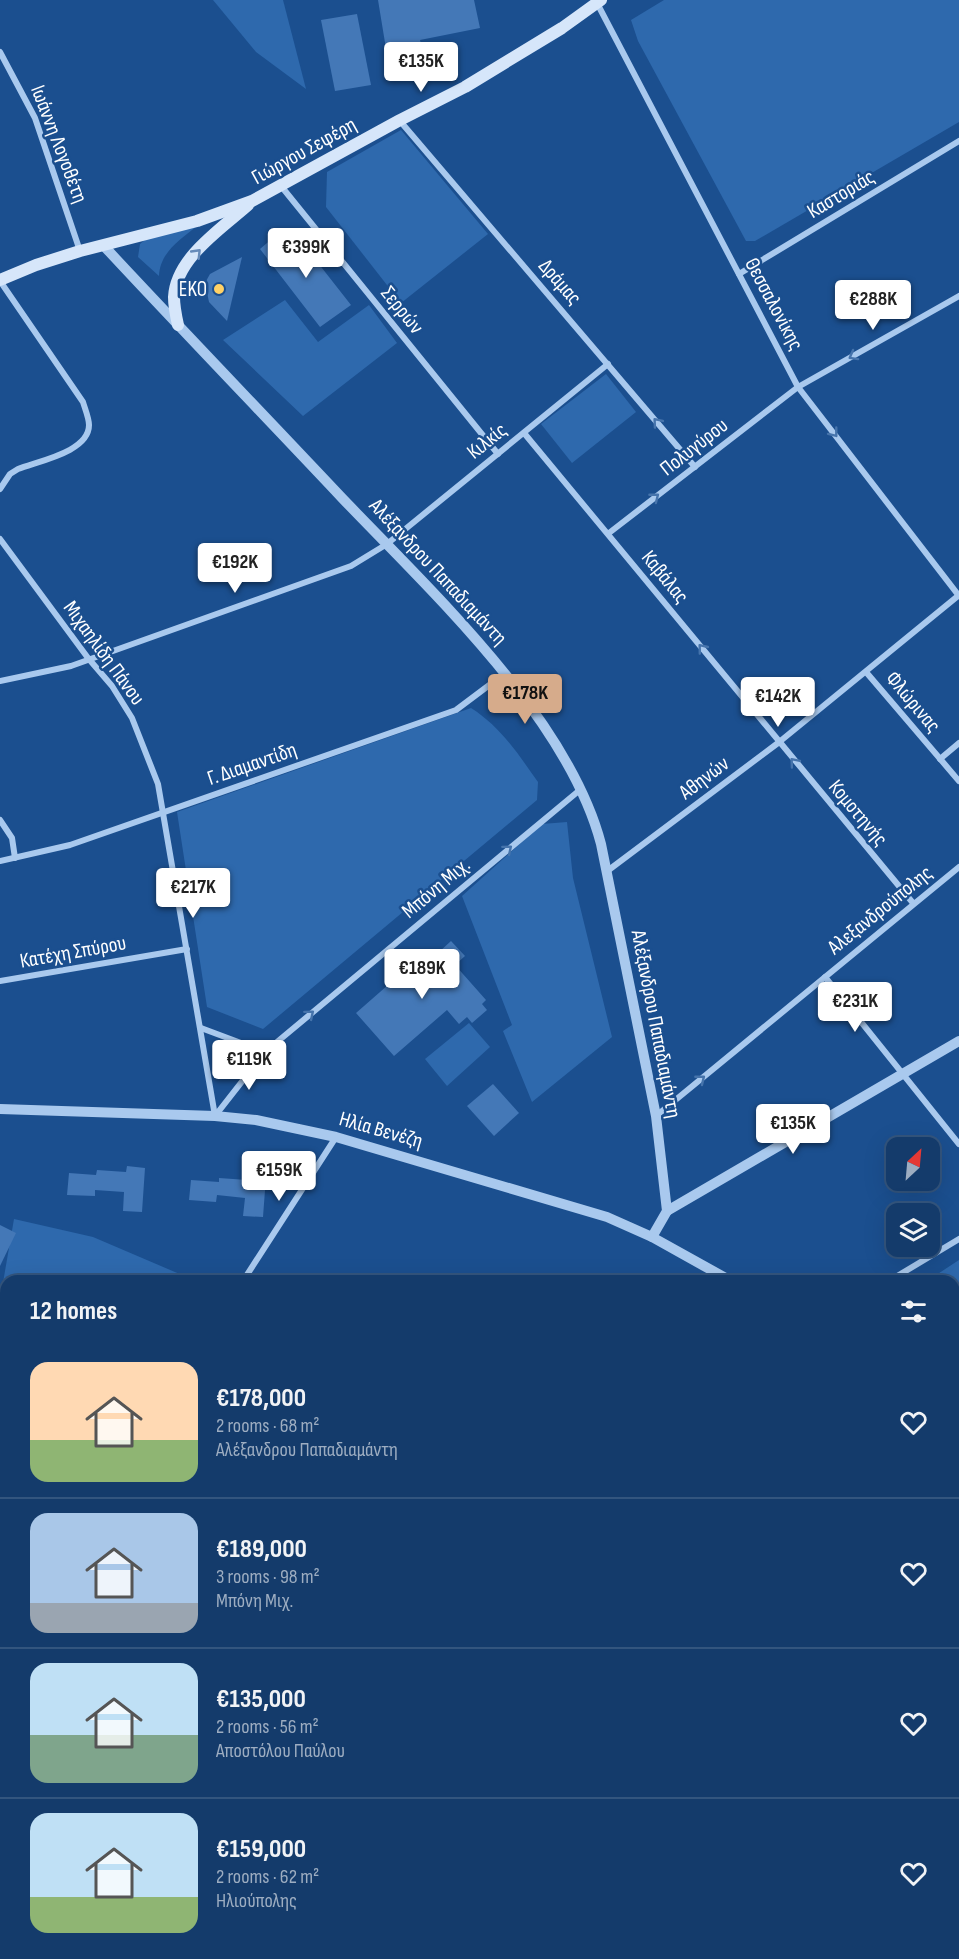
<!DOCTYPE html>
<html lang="en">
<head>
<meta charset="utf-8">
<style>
	:root { --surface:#143b6b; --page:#214673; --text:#f1f3f6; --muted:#9dadc1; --line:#33557e; --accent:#d6ab8b }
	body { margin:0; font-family:"Sofia Sans Condensed",sans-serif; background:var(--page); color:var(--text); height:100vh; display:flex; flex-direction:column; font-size:22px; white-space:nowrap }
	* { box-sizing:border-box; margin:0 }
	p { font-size:20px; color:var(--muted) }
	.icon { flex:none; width:33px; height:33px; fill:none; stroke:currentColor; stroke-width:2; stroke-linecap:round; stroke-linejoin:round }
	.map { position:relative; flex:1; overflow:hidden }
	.sheet { position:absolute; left:0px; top:1275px; width:960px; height:684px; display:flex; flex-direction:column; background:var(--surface); border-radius:18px 18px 0 0; box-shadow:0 6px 24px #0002,0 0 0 2px var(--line) }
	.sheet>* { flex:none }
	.needle { width:39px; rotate:26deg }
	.buttons { position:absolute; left:886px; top:1137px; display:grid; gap:12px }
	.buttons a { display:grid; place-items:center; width:54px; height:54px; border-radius:12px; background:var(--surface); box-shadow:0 6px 24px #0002,0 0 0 2px var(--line); font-size:30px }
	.price { position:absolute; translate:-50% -51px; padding:0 14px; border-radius:6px; background:#fff; color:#222; font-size:20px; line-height:39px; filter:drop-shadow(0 2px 3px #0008) }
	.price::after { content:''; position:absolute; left:50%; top:36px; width:18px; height:14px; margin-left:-9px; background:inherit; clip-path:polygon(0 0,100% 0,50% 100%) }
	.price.selected { background:var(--accent); color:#111 }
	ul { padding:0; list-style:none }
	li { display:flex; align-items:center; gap:18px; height:150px; padding:0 30px }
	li+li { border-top:2px solid var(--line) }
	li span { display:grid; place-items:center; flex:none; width:168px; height:120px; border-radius:18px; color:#555 }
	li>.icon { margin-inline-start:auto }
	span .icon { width:72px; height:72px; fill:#fffc; stroke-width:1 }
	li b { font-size:26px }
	h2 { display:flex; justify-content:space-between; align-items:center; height:72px; padding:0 30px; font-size:26px }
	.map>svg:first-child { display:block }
	.green { fill:#2e69ad }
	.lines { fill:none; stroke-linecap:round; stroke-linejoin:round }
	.stream { stroke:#9cc4f0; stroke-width:4.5 }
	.building { fill:#4478b7 }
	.service { stroke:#a9c9ee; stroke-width:4.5 }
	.minor { stroke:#a9c9ee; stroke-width:6 }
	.tertiary { stroke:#a9c9ee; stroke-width:10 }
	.secondary { stroke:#d6e6fa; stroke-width:12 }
	.oneway { stroke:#668bba }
	.oneway2 { stroke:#4674ac }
	.poi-dot { fill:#ffd166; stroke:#1b4f8f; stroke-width:2 }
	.labels { text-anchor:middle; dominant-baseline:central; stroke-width:5; stroke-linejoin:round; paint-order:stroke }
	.street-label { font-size:21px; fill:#fff; stroke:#1b4f8f }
	.poi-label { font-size:21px; fill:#fff; stroke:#1b4f8f; text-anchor:end }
</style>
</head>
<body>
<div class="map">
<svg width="959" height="1959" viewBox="0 0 959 1959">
	<rect width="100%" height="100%" fill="#1b4f8f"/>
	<!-- green -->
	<g class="green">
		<path d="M213 0H283L306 89 256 52Z"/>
		<path d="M664 0H959V122L755 241H746L638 41 631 20Z"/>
		<path d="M401 130 488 234 401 303 326 207 327 172Z"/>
		<path d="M197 226C180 240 160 252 159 276L138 257 140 244 147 238Z"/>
		<path d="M285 300 318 342 369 305 397 343 303 416 223 340Z"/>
		<path d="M606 374 636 412 572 463 541 424Z"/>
		<path d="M471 708C501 727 518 754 538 782L537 800 263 1029 207 1007 177 812Z"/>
		<path d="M567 822 573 878 612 1037 532 1102 503 1031 512 1025 462 896 542 824Z"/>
		<path d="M469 1023 490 1047 447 1086 425 1059Z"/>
		<path d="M14 1219 93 1237 196 1281H6V1465L0 1463V1300Z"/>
		<path d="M959 1260V1959H900L901 1953H954V1281H927Z"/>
		<path d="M0 1515 6 1517V1598L3 1614H0Z"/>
		<path d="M98 1953H154L164 1959H91Z"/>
	</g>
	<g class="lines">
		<!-- stream -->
		<path class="stream" d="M954 1959 959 1950"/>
	</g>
	<!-- building -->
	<g class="building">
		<path d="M378 0H474L480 28 420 40 425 61 389 67Z"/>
		<path d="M357 14 371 85 335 91 321 20Z"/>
		<path d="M292 234 298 242 300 240 351 305 320 327 260 249 274 237 280 244Z"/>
		<path d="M242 257 227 321 209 302 205 283 210 274Z"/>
		<path d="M451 941 465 956 455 965 486 1000 482 1004 487 1010 472 1023 467 1017 459 1024 447 1010 394 1056 356 1013 420 957 426 964Z"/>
		<path d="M493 1084 519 1113 494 1136 467 1106Z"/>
		<path d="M127 1166 145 1168 142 1212 123 1211 124 1192 95 1190V1196L67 1195 69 1173 96 1175 97 1170 126 1172Z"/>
		<path d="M247 1175 266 1177 263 1217 243 1216 245 1198 217 1195 216 1202 189 1200 191 1180 219 1182V1178L247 1180Z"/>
		<path d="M0 1225 16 1233 0 1266Z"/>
	</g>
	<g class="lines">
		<!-- service -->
		<path class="service" d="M792 1953 793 1959"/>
		<!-- minor -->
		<g class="minor">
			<path d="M597 3 798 387 959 596"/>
			<path d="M0 52 35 118 80 251"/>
			<path d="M400 121 695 467"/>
			<path d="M281 186 498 454"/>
			<path d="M739 274 959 141"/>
			<path d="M0 281 83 402C85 409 89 418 89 425 89 452 38 461 18 469L10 474 0 489"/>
			<path d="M524 433 913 903"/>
			<path d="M609 533 798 387 959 296"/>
			<path d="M0 539 88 658 112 686 132 718 158 784 215 1116"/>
			<path d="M866 672 959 781"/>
			<path d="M0 681 71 666 351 566 387 544 608 364"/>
			<path d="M940 759 959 743"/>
			<path d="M0 820 12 838 15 858"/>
			<path d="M0 861 70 845 456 710 504 674"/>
			<path d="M606 872 778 743 959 595"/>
			<path d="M825 977 959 1144"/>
			<path d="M0 981 187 949"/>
			<path d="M201 1028 265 1052"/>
			<path d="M215 1116 265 1052 581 789"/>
			<path d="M656 1116 959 867"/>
			<path d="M243 1281 336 1137"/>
			<path d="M889 1281 959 1239"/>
			<path d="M0 1658 6 1661"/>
			<path d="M0 1730 6 1731"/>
			<path d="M0 1821H6"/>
			<path d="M454 1953 460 1959"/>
			<path d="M503 1959 505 1953"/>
		</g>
		<!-- tertiary -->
		<g class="tertiary">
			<path d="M103 245C182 330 263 414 343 499 432 592 568 718 601 844L656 1116 667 1211 652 1237"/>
			<path d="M0 1109 215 1116 256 1120 336 1137 607 1217 652 1237 731 1281"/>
			<path d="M667 1211 959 1041"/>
			<path d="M883 1959 885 1953"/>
		</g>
		<!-- secondary -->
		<g class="secondary">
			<path d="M0 280 36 265 80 251 197 221 252 201 400 120 465 87 562 28 601 0"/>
			<path d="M178 325C176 316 174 306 174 297 176 258 221 229 248 205"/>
		</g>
	</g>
	<!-- one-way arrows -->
	<defs><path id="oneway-chevron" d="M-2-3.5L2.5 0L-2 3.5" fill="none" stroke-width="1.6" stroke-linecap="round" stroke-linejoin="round" transform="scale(1.5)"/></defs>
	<use class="oneway" href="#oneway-chevron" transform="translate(197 253) rotate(-46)"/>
	<g class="oneway2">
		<use href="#oneway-chevron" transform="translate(853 356) rotate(151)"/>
		<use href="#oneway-chevron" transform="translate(657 422) rotate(-130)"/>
		<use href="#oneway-chevron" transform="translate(834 433) rotate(52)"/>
		<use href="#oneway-chevron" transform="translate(655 497) rotate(-38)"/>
		<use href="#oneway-chevron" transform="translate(702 648) rotate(-129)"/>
		<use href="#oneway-chevron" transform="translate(794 762) rotate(-130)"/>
		<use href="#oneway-chevron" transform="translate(508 849) rotate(-40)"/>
		<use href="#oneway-chevron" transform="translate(310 1014) rotate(-40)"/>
		<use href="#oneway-chevron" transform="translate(701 1079) rotate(-39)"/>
	</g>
	<!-- markers -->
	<circle class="poi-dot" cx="219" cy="289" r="6"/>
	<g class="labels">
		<!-- street labels -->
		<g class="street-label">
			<text transform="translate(59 144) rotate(69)">Ιωάννη Λογοθέτη</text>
			<text transform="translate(304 151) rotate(-29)">Γιώργου Σεφέρη</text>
			<text transform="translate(841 194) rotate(-31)">Καστοριάς</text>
			<text transform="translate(560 282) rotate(49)">Δράμας</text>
			<text transform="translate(774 304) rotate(62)">Θεσσαλονίκης</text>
			<text transform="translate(402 310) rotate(51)">Σερρών</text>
			<text transform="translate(487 441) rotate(-39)">Κιλκίς</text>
			<text transform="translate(694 447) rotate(-38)">Πολυγύρου</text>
			<text transform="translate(438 572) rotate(47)">Αλέξανδρου Παπαδιαμάντη</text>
			<text transform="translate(665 577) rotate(51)">Καβάλας</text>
			<text transform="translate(104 653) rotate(54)">Μιχαηλίδη Πάνου</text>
			<text transform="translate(913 702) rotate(50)">Φλώρινας</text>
			<text transform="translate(252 764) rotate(-19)">Γ. Διαμαντίδη</text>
			<text transform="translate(704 778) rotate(-37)">Αθηνών</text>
			<text transform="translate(858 813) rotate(50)">Κομοτηνής</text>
			<text transform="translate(436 888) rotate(-40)">Μπόνη Μιχ.</text>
			<text transform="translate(880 910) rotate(-39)">Αλεξανδρούπολης</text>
			<text transform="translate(73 952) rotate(-10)">Κατέχη Σπύρου</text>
			<text transform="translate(656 1024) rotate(79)">Αλέξανδρου Παπαδιαμάντη</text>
			<text transform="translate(381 1130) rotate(16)">Ηλία Βενέζη</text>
		</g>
		<!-- poi labels -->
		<g class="poi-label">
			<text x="207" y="289">EKO</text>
		</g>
	</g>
</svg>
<div class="buttons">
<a><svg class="needle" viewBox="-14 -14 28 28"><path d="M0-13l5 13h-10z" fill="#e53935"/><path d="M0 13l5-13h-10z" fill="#9dadc1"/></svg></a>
<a><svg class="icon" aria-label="layers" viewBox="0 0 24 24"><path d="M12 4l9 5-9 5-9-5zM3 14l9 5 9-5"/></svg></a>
</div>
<b class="price" style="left:421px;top:93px">€135K</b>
<b class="price" style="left:306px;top:279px">€399K</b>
<b class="price" style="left:873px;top:331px">€288K</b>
<b class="price" style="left:235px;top:594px">€192K</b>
<b class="price selected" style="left:525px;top:725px">€178K</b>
<b class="price" style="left:778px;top:728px">€142K</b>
<b class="price" style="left:193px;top:919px">€217K</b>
<b class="price" style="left:422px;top:1000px">€189K</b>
<b class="price" style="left:855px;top:1033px">€231K</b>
<b class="price" style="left:249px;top:1091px">€119K</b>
<b class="price" style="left:793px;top:1155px">€135K</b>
<b class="price" style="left:279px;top:1202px">€159K</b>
<section class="sheet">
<h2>12 homes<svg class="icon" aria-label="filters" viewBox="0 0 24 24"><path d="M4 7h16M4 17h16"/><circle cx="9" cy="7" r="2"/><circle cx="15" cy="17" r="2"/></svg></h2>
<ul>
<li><span style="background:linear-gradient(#ffd9b3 65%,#8fb573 0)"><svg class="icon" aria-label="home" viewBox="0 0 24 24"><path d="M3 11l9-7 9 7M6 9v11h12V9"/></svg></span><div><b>€178,000</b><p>2 rooms · 68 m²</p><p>Αλέξανδρου Παπαδιαμάντη</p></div><svg class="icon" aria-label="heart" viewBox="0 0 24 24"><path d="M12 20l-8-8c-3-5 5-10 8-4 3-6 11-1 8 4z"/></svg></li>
<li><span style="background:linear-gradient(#a9c7e8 75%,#9aa5b1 0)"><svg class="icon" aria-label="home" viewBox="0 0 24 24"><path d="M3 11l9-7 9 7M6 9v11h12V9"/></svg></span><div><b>€189,000</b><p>3 rooms · 98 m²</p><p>Μπόνη Μιχ.</p></div><svg class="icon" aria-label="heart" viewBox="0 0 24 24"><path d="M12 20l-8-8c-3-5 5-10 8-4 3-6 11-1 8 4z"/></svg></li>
<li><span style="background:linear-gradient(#bfe0f5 60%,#7fa58c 0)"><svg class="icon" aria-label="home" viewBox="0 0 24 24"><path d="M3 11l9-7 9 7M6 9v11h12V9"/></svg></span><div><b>€135,000</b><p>2 rooms · 56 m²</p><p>Αποστόλου Παύλου</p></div><svg class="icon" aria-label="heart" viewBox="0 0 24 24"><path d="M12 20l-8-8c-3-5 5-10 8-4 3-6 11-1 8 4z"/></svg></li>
<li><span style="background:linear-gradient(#bfe0f5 70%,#8fb573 0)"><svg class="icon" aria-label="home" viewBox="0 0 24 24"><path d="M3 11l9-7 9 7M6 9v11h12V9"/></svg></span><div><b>€159,000</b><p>2 rooms · 62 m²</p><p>Ηλιούπολης</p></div><svg class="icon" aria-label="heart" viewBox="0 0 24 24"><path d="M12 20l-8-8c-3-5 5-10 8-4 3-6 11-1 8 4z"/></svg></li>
</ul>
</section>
</div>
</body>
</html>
